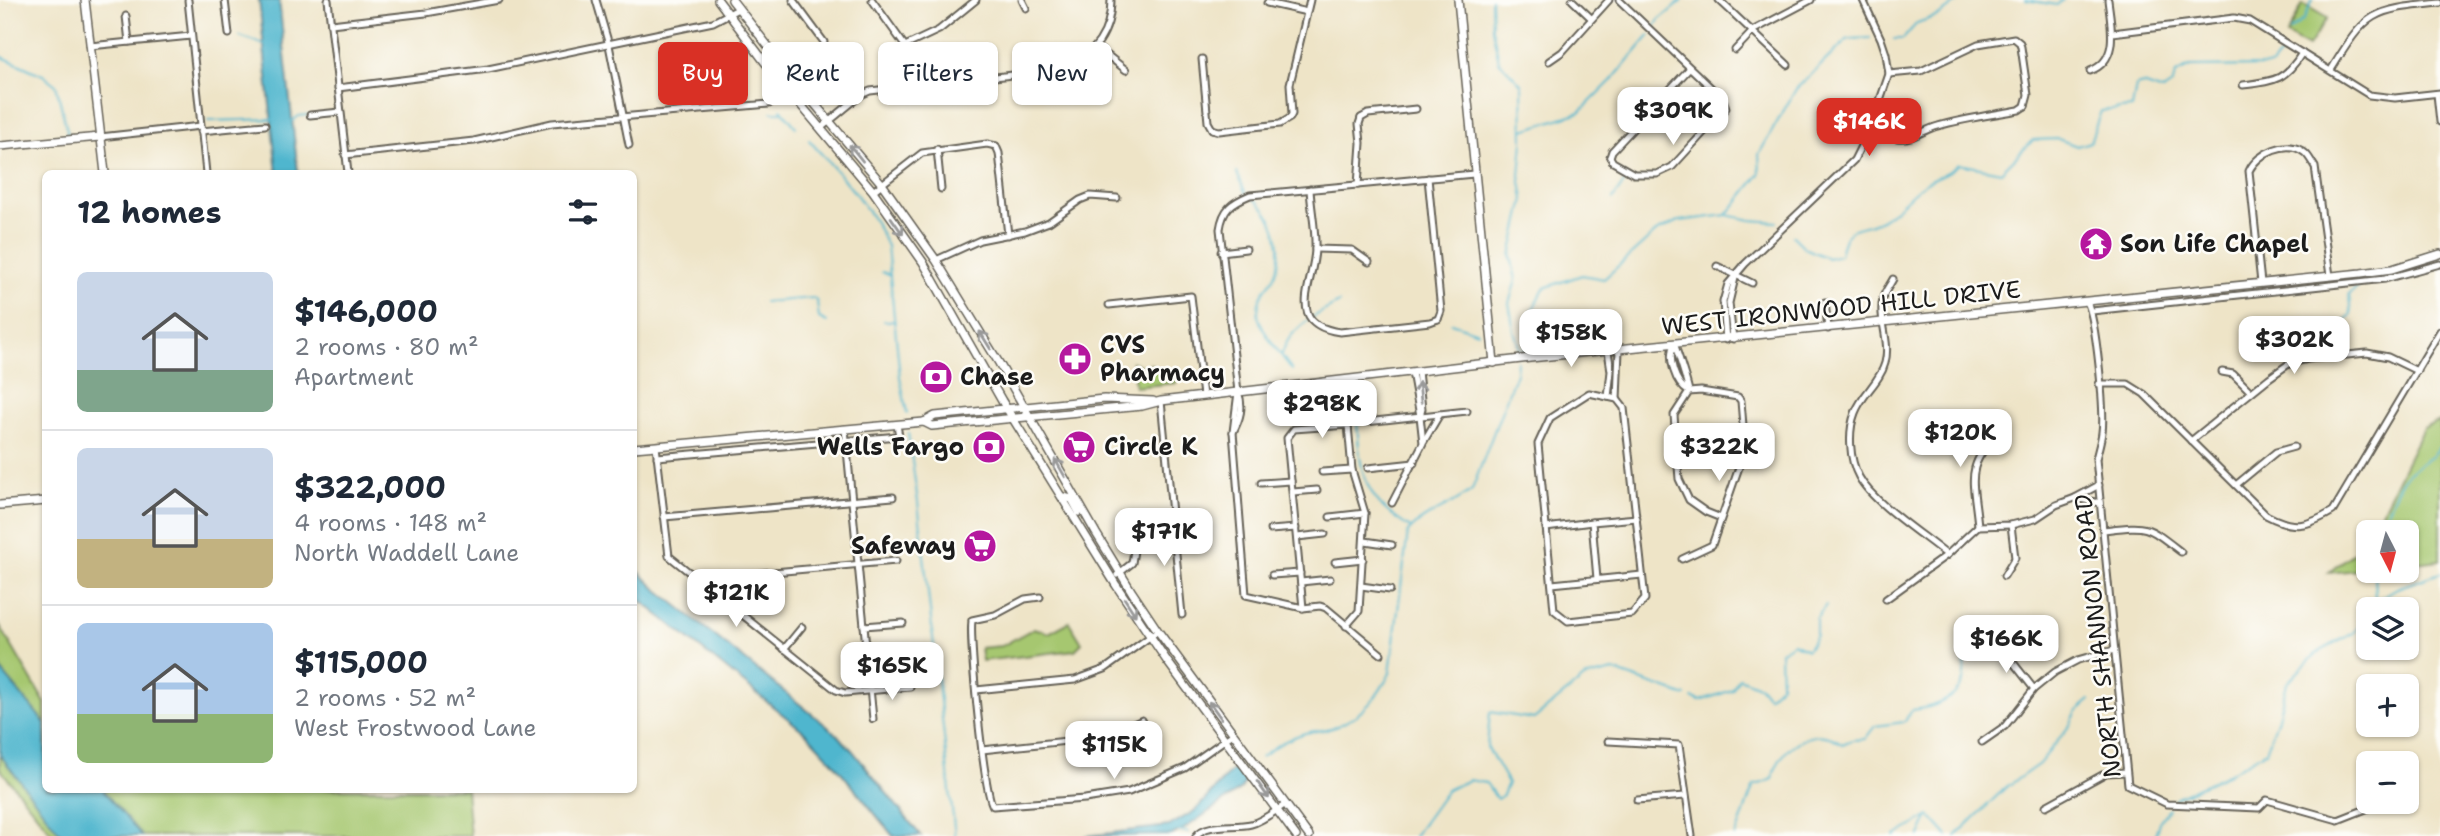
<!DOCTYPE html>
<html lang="en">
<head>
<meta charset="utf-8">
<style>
	:root { --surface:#fff; --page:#f2f2f3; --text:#1f2937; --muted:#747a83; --line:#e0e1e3; --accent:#d93025 }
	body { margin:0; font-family:"Shantell Sans",sans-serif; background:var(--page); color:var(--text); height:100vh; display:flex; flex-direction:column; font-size:26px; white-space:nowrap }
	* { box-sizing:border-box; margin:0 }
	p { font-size:23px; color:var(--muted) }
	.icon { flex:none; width:38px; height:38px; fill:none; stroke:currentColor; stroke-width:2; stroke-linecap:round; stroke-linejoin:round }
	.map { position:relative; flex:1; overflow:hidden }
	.drawer { position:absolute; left:42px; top:170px; width:595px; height:623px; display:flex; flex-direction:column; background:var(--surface); border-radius:10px; box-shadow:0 2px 5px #0004 }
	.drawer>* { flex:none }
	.top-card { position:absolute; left:658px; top:42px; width:665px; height:63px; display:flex; gap:14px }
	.needle { width:46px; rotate:174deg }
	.controls { position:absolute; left:2356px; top:520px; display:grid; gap:14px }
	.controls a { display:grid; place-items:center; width:63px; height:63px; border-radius:10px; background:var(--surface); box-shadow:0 2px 5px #0004; font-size:35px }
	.price { position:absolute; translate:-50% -60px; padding:0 16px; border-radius:14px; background:#fff; color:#222; font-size:23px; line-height:46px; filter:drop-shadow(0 2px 4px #0008) }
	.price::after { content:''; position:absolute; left:50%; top:42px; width:21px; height:16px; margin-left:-10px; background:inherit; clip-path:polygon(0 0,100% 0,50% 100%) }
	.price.on { background:var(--accent); color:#fff }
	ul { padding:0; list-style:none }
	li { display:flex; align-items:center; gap:21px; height:175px; padding:0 35px }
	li+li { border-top:2px solid var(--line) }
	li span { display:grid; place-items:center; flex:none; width:196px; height:140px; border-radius:10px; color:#555 }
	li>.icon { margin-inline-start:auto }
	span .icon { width:84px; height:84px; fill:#fffc; stroke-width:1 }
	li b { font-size:30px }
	h2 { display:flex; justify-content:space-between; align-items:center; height:84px; padding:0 35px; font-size:30px }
	.chip { padding:0 24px; border-radius:10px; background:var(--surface); box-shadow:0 2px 5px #0004; font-size:24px; line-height:63px }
	.chip.on { background:var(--accent); color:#fff }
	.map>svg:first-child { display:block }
	.green { fill:#a6c770; stroke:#617246; stroke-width:2 }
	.water { fill:#4fb6ce; stroke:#366975; stroke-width:2 }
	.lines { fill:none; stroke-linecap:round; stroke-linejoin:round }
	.stream { stroke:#4fb6ce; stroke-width:2 }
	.street-casing { stroke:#666258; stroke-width:9 }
	.secondary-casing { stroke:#666258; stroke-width:10 }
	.street { stroke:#fff; stroke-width:5 }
	.secondary { stroke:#fff; stroke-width:7 }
	.oneway { stroke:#999 }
	.labels { text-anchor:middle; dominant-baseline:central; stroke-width:5; stroke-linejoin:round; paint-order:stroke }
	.poi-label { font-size:24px; font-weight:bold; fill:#1c1c1c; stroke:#fdfcf7; text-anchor:start }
	.street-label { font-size:24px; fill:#1c1c1c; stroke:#fdfcf7 }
</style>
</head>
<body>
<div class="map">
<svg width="2440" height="836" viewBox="0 0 2440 836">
	<rect width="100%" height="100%" fill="#fdfcf7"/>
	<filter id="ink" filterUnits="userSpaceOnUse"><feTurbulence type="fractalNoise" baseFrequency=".0143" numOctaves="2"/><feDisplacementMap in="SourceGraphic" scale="14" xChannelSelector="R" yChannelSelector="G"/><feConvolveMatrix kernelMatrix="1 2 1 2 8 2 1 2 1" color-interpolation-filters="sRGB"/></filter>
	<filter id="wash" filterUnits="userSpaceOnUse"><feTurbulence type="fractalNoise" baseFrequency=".00686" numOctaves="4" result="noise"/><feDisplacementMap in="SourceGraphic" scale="28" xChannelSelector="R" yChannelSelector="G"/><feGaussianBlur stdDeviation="1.57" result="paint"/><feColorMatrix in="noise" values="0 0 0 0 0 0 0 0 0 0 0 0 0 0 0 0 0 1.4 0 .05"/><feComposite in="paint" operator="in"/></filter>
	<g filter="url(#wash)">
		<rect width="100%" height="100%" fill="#eee4c7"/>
		<!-- green -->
		<g class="green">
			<path d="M2303 4 2327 18 2308 47 2287 35Z"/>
			<path d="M1132 362 1148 369 1150 364 1178 377 1176 383 1135 387Z"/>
			<path d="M2440 421V560L2406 564V532H2372L2423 428Z"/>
			<path d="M2368 541V569L2328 573Z"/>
			<path d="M1069 622 1082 643 1075 650 982 661 980 648 1002 646 1034 628 1049 633Z"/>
			<path d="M0 626 45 703 46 789H466L470 836H54L0 769Z"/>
		</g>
		<!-- water -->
		<g class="water">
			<path d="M259 0H279L298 173H277Z"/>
			<path d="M634 567 653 586 833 731 852 750 921 836H893L833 762 807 734 634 595Z"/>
			<path d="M0 669 45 723 46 789H102L142 836H62L0 755Z"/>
			<path d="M1238 769 1246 780 1241 789 1184 829 1172 835 1085 836 1169 826 1196 810 1231 771Z"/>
		</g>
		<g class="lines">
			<!-- stream -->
			<g class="stream">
				<path d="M1491 0 1492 28 1499 61 1522 85 1523 141 1520 176 1524 199 1511 256 1516 280 1509 303 1514 331 1519 347 1518 356"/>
				<path d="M2026 0 2057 5 2063 0"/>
				<path d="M1654 28 1659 20 1683 0"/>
				<path d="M2290 31 2304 19 2313 0"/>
				<path d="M240 36 265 45"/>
				<path d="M1894 39H1903L1917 23 1940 15 1960 0"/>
				<path d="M0 56 43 75 56 85 68 134"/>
				<path d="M781 109 796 127"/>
				<path d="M772 112H782"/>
				<path d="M208 121 273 119"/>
				<path d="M292 121 299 116 307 115"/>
				<path d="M1524 130 1580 112 1612 80 1650 35"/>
				<path d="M809 140C838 173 870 205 887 246L900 377 907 413"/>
				<path d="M1237 173 1246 194"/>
				<path d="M1251 197C1274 211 1284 244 1277 270 1271 288 1257 291 1258 314 1259 329 1283 357 1292 370"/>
				<path d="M1613 199 1628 177"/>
				<path d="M1727 215 1751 220 1777 222"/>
				<path d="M1793 236 1805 248 1827 258 1840 255C1848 219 1855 233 1881 220 1898 211 1910 192 1927 182 1939 175 1949 174 1959 164L2001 172 2033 140 2058 139 2077 146 2090 142 2101 111 2132 108 2136 86 2143 84 2163 91 2172 85 2176 74 2190 67 2271 66 2281 54"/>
				<path d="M882 272 890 275"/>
				<path d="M764 302 814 298 817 302 819 318 827 322"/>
				<path d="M884 321H893L895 324"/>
				<path d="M1451 323 1478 332"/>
				<path d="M2323 353 2324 336 2329 328 2341 324 2351 316 2349 295 2358 286"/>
				<path d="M1282 354C1289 327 1316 315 1339 303"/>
				<path d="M1523 356 1532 311 1544 288 1582 275 1604 279 1656 232 1679 221 1727 215 1760 174 1759 154 1796 89 1848 39 1870 38"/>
				<path d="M1356 403C1360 459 1355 497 1411 528"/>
				<path d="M908 433 918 502 955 836"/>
				<path d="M2381 532C2385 516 2398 481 2410 471 2420 462 2434 458 2440 446"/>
				<path d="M2375 601 2397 588 2440 573"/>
				<path d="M2370 609 2375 601 2374 570"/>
				<path d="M1692 698 1700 701 1732 690 1739 678 1759 686 1768 697 1781 685 1780 652 1793 643 1807 650 1816 635V619L1826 605"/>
				<path d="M1120 735 1130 760"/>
				<path d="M1261 757C1273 747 1289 738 1305 733 1315 730 1327 731 1337 726 1363 715 1378 697 1390 673L1408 532C1425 513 1451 507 1472 490L1516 373 1517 361"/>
				<path d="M2174 801 2177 797 2228 774 2266 751 2277 721 2287 683 2317 653 2354 633 2368 612"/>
				<path d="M1930 816 1948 836"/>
				<path d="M1179 831 1188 832"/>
				<path d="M1414 836 1447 790 1469 780 1486 783 1497 799 1503 795 1508 783 1487 747 1490 712 1534 719 1584 678 1614 671 1686 696"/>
				<path d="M1735 836C1743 820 1746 803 1754 786L1773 779C1777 748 1816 721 1842 744L1852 740 1865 739 1875 726 1904 722 1912 710C1929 708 1953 702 1962 684 1965 678 1964 667 1965 661L1983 650"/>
				<path d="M1895 836 1929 816 1920 836"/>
				<path d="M1956 836 2005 788 2039 764 2070 725 2077 711 2090 700"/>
				<path d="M2155 836 2159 822 2169 808"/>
			</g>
		</g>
	</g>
	<g filter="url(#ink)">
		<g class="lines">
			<defs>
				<g id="street">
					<path d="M188 0 206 173"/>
					<path d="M225 0 229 34"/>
					<path d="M328 0 348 173"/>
					<path d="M596 0 609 45 629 145"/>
					<path d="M793 0 824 42"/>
					<path d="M872 0 905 46 911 65 914 86"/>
					<path d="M1022 0 1026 8"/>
					<path d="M1572 0 1591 18"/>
					<path d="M1719 0 1788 65"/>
					<path d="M1267 3 1307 12"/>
					<path d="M126 16 129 42"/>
					<path d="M331 24 426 13 499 0"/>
					<path d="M2112 33 2234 18 2250 21 2369 95 2395 98 2440 93"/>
					<path d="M90 46 191 36"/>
					<path d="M905 46 939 30 976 0"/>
					<path d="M1097 47 1126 70"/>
					<path d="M1735 50 1754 30 1811 0"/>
					<path d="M1202 59 1208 122 1212 129"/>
					<path d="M1549 61 1562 52 1609 0"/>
					<path d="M2331 70C2367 11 2371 10 2440 3"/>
					<path d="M2090 71C2120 60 2111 26 2108 0"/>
					<path d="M1889 74 1921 71 1978 44 2014 38 2020 43 2021 47 2028 95 2025 106"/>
					<path d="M2243 85C2274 81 2285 81 2302 53"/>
					<path d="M338 88 488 69 713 22 738 9"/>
					<path d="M2437 94 2440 122"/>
					<path d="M310 115 340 112"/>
					<path d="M1361 118 1368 114 1416 109"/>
					<path d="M1853 118C1869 124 1879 135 1897 138 1914 140 1923 130 1938 126 1965 118 1992 115 2019 110L2025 106"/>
					<path d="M821 128 861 95 870 91 1066 69C1095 54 1111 33 1111 0"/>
					<path d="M1212 129 1219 131 1280 124 1290 118 1292 114 1290 84 1310 0"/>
					<path d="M201 131 265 125"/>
					<path d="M100 137 201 126"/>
					<path d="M996 146 999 153 1008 235"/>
					<path d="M937 149 941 189"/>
					<path d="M345 155 474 141 552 123 769 104"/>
					<path d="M1610 157 1613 162 1634 174H1657L1672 167 1726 108 1723 99 1619 0"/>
					<path d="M1610 157 1612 151 1690 68"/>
					<path d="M1428 178 1441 311 1438 319"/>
					<path d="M1358 185 1361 143 1359 124 1361 118"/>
					<path d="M1310 189C1311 209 1316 230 1315 249 1314 284 1284 324 1340 332L1430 322 1438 319"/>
					<path d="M873 191 922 153 987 144 996 146"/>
					<path d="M1315 249 1352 250 1369 262"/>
					<path d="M1221 252 1246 249"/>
					<path d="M936 260 980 240 1025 231 1049 222 1080 200 1090 196 1117 198"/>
					<path d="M1717 266 1752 283"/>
					<path d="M1893 279C1890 285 1884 292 1883 298 1878 320 1891 341 1885 363 1880 382 1862 394 1855 413 1848 431 1849 459 1859 477 1873 503 1923 535 1947 555"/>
					<path d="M2261 283 2249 171C2257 153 2288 138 2305 153 2309 156 2312 163 2315 167L2330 276"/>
					<path d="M1825 302 1828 329"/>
					<path d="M2087 302C2096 318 2105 412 2102 432 2101 441 2098 450 2096 459L2128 785 2167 804 2259 808 2267 800 2338 820 2384 802"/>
					<path d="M1109 305 1191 296 1203 396"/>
					<path d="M2092 311 2385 279 2440 264"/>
					<path d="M1733 339 1729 303 1735 278"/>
					<path d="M1726 340 1723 302 1728 284 1745 264 1854 160 1871 126 1889 74 1886 54 1881 39 1863 0"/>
					<path d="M1674 344C1676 347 1689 388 1689 392 1675 384 1667 358 1674 344Z"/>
					<path d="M1412 372 1420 416 1422 409 1418 371"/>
					<path d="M2222 372 2233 374 2251 392"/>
					<path d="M1340 381 1344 416 1348 425 1350 418 1348 380"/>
					<path d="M2099 384H2128L2144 394 2266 515C2294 530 2307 527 2333 511L2440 331"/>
					<path d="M1238 392 1233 432 1246 595 1303 608 1320 606 1326 608 1381 654"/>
					<path d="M1589 393 1617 399 1624 408 1645 599 1632 614 1568 621 1554 610 1538 444 1550 418Z"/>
					<path d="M1608 397 1611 371 1608 351"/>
					<path d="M1617 399 1619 350"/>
					<path d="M1161 401 1182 615"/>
					<path d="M1366 422 1467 411"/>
					<path d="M845 429 873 719"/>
					<path d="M1233 432C1240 419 1244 407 1238 392L1220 229C1223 209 1231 203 1250 195L1474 174"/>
					<path d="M1424 441 1440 414"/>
					<path d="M2191 441 2269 378 2290 363 2308 359 2367 353 2388 357 2417 371"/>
					<path d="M656 446 669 556 836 690 845 693 910 687"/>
					<path d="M657 457 899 436 897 425"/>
					<path d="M1368 468 1414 463"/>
					<path d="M1322 472 1352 470"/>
					<path d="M1261 483 1291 481"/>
					<path d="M2236 485 2276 452 2294 447"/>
					<path d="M1293 492 1317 490"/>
					<path d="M2075 498 2099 485"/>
					<path d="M1392 503 1423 443 1420 416"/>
					<path d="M664 517 893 497"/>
					<path d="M1330 517 1365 513"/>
					<path d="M1978 526C1974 480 1963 467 2000 432"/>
					<path d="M1546 528 1592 522"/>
					<path d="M1270 530 1296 528"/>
					<path d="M2103 530C2148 525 2145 524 2181 552"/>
					<path d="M1297 537 1325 534"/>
					<path d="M1365 541 1392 545"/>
					<path d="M1682 559 1712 545 1745 450 1741 401 1738 397 1701 391 1689 392 1674 415 1679 479 1689 500 1706 512 1721 518"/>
					<path d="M1335 562 1363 559"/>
					<path d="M1117 575 1132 563 1136 538 1139 535 1174 530"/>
					<path d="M1272 575 1300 573"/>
					<path d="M2004 576 2015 558 2011 525"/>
					<path d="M696 579 896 561"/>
					<path d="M1597 579 1592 522 1637 518"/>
					<path d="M1301 582 1330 579"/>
					<path d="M1552 584 1642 575"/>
					<path d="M1361 586 1390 590"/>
					<path d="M1886 599 1947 555 1978 526 2011 525 2035 519 2056 505 2075 498 2100 503"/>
					<path d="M1303 608 1287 438 1294 429 1348 425 1352 470 1365 513 1359 611 1346 626"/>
					<path d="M972 620 995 615 1025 599 1040 597"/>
					<path d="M972 621C969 639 984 796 993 806L1085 799 1129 792 1185 768 1233 734"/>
					<path d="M864 626 903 623"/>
					<path d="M2011 648 2012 661 2034 689"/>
					<path d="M784 649 802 627"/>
					<path d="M976 690 1075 680 1105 669 1158 631"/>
					<path d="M1608 741 1679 745 1692 836"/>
					<path d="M1982 742 2005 726 2034 689 2055 672 2078 660 2114 650"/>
					<path d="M982 750 1086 739 1114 733 1142 720"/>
					<path d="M1637 800 1685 796"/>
					<path d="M2046 806 2106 773 2126 772"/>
					<path d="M1196 836C1206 822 1234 828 1251 824 1263 821 1275 811 1286 804"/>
				</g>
				<g id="secondary">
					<path d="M85 0 105 173"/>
					<path d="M718 0 764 61 873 191 923 262 1002 401 1116 585 1167 661 1296 836"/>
					<path d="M732 0 793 78 882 184 936 260 999 363 1096 533 1132 592 1158 631 1309 836"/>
					<path d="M1458 0 1494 363"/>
					<path d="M0 146 100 137"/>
					<path d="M924 422 932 426 1142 406 1161 401 1530 358 2361 273 2392 269 2440 254"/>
					<path d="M634 448 924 422 935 416 1104 399 1153 401"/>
					<path d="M1063 497 1072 499 1079 512"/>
					<path d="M0 505 46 501"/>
				</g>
			</defs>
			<!-- street casing -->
			<use href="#street" class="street-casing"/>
			<!-- secondary casing -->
			<use href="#secondary" class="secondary-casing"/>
			<!-- street -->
			<use href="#street" class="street"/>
			<!-- secondary -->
			<use href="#secondary" class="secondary"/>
		</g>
		<!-- one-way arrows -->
		<defs><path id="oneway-shaft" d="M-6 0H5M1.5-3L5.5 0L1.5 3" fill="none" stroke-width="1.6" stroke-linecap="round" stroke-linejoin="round" transform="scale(1.75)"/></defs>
		<g class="oneway">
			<use href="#oneway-shaft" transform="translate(856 153) rotate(-129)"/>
			<use href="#oneway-shaft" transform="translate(897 226) rotate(55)"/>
			<use href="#oneway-shaft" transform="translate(985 340) rotate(-122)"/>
			<use href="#oneway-shaft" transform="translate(1420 392) rotate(-96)"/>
			<use href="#oneway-shaft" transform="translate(1060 468) rotate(-120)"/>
			<use href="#oneway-shaft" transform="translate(1130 607) rotate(57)"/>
			<use href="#oneway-shaft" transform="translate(1215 710) rotate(-126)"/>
			<use href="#oneway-shaft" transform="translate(1263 790) rotate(55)"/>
		</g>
	</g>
	<!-- icons -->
	<defs>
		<symbol id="temple-disc" viewBox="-11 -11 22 22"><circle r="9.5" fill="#b5179e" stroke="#fdfcf7"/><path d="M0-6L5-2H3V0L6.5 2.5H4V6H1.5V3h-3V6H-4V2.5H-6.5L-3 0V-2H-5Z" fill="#fff"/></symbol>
		<symbol id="pharmacy-disc" viewBox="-11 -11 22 22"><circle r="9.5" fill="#b5179e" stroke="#fdfcf7"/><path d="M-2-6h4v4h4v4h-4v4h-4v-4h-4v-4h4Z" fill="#fff"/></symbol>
		<symbol id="bank-disc" viewBox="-11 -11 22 22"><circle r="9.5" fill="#b5179e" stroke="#fdfcf7"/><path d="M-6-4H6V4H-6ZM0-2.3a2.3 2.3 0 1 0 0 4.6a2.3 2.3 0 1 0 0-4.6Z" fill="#fff"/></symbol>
		<symbol id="supermarket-disc" viewBox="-11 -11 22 22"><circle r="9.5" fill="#b5179e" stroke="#fdfcf7"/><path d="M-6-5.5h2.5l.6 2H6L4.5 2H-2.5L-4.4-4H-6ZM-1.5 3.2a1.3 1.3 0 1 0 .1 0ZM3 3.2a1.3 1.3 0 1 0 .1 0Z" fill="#fff"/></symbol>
	</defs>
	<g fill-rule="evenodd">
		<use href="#temple-disc" x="2077" y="225" width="38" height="38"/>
		<use href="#pharmacy-disc" x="1056" y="340" width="38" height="38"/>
		<use href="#bank-disc" x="917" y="358" width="38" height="38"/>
		<use href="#bank-disc" x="970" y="428" width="38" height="38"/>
		<use href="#supermarket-disc" x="1060" y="428" width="38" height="38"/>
		<use href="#supermarket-disc" x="961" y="527" width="38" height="38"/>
	</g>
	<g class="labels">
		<!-- poi labels -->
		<g class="poi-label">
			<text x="2120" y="244">Son Life Chapel</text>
			<text x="1100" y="345">CVS<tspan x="1100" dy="28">Pharmacy</tspan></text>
			<text x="960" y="377">Chase</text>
			<text x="964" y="447" text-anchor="end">Wells Fargo</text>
			<text x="1104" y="447">Circle K</text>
			<text x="956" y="546" text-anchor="end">Safeway</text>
		</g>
		<!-- street labels -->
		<g class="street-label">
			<text transform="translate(1841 308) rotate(-6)">WEST IRONWOOD HILL DRIVE</text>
			<text transform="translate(2098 636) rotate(-96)">NORTH SHANNON ROAD</text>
		</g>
	</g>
</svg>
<div class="controls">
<a><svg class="needle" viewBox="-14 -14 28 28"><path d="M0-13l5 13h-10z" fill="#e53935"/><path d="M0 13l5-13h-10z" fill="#747a83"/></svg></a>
<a><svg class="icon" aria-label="layers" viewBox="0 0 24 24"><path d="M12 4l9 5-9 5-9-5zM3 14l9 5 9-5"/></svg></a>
<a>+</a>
<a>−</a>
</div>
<b class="price" style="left:1673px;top:147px">$309K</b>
<b class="price on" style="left:1869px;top:158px">$146K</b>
<b class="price" style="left:1571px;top:369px">$158K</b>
<b class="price" style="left:2294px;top:376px">$302K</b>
<b class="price" style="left:1322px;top:440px">$298K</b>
<b class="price" style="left:1960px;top:469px">$120K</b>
<b class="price" style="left:1719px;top:483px">$322K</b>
<b class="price" style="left:1164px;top:568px">$171K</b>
<b class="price" style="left:736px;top:629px">$121K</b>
<b class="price" style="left:2006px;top:675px">$166K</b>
<b class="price" style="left:892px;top:702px">$165K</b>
<b class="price" style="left:1114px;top:781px">$115K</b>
<div class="top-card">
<a class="chip on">Buy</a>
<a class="chip">Rent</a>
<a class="chip">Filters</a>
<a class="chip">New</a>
</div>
<section class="drawer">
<h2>12 homes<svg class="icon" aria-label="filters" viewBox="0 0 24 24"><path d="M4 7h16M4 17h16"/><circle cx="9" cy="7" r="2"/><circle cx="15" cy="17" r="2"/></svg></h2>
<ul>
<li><span style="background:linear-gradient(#c9d6e8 70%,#7fa58c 0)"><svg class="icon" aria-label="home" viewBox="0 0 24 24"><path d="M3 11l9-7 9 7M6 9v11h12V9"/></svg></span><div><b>$146,000</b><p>2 rooms · 80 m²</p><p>Apartment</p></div></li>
<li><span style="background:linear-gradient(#c9d6e8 65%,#c2b280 0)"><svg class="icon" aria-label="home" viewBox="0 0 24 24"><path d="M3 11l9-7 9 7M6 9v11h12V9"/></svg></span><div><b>$322,000</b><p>4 rooms · 148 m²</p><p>North Waddell Lane</p></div></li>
<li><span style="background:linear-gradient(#a9c7e8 65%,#8fb573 0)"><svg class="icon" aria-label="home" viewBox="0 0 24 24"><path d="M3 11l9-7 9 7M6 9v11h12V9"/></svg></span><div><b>$115,000</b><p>2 rooms · 52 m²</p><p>West Frostwood Lane</p></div></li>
</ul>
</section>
</div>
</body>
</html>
